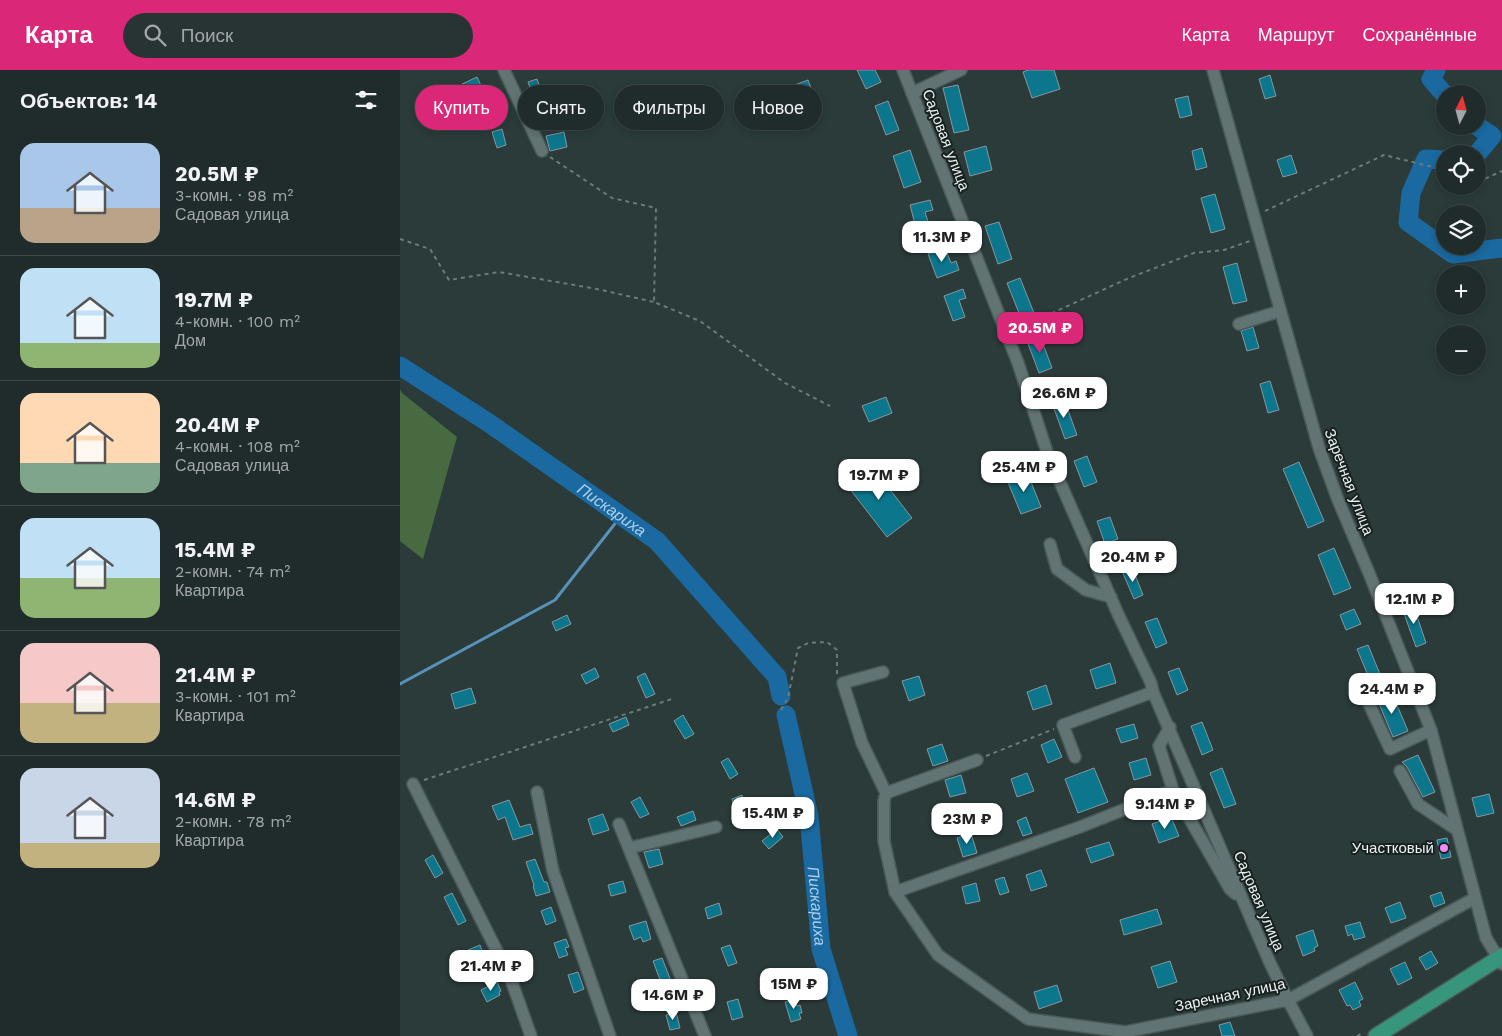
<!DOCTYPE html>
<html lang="ru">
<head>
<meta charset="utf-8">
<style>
	:root { --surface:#202c2c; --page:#283434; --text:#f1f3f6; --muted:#a2a7a9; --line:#3d4848; --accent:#db2777 }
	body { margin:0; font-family:"Work Sans",sans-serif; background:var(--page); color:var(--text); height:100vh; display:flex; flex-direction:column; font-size:19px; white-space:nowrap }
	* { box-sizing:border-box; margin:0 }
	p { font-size:16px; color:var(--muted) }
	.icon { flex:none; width:28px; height:28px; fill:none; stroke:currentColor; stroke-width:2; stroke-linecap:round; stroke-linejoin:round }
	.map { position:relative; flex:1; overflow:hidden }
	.side { display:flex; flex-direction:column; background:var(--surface); width:400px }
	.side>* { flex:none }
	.top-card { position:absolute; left:15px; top:15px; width:475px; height:45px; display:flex; gap:10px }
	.needle { width:32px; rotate:6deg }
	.fabs { position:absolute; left:1036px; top:15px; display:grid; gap:10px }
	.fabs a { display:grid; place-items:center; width:50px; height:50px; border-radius:50%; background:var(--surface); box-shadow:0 2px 8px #0003,0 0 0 1px var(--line); font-size:25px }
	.price { position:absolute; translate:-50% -42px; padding:0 11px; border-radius:10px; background:#fff; color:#222; font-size:16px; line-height:32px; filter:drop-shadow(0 1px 2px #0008) }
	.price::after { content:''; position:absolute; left:50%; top:30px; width:15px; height:11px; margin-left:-8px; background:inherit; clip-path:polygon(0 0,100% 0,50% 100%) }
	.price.selected { background:var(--accent); color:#fff }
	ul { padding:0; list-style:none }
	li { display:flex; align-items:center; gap:15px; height:125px; padding:0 20px }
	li+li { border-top:1px solid var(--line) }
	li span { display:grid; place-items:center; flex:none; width:140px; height:100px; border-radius:15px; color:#555 }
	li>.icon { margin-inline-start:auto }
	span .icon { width:60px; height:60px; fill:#fffc; stroke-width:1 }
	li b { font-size:21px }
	h2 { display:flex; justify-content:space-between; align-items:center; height:60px; padding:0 20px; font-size:21px }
	.chip { padding:0 18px; border-radius:22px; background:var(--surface); box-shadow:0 2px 8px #0003,0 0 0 1px var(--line); font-size:18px; line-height:45px }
	.chip.selected { background:var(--accent); color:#fff }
	header { display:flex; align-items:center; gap:30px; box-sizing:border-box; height:70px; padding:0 25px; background:var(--accent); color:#fff }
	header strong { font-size:24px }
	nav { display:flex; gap:28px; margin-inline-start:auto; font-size:18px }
	.search { width:350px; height:45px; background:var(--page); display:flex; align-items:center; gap:12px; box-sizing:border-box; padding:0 18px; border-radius:28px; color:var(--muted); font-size:19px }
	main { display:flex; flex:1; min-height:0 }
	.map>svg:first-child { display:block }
	.green { fill:#486a40 }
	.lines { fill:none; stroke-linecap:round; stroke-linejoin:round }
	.stream { stroke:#5892b9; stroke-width:3 }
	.river { stroke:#1a69a0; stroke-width:19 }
	.building { fill:#0c768d; stroke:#86979d }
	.minor-casing { stroke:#4a5857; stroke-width:14 }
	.major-casing { stroke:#4a5857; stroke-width:18 }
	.path { stroke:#6c7a79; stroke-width:2; stroke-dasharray:4 4; stroke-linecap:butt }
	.minor { stroke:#617372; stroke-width:11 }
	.major { stroke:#36957a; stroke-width:15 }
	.poi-dot { fill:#ef8bf7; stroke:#192020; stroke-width:2 }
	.labels { text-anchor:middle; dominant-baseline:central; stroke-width:4; stroke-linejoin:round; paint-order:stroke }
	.street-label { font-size:15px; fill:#e9f3f2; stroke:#192020 }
	.poi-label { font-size:15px; fill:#e9f3f2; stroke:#192020; text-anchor:end }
	.water-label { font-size:16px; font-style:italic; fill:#abcfee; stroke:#192020 }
</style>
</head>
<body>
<header>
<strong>Карта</strong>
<div class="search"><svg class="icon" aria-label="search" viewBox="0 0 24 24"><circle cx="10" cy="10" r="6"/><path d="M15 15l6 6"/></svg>Поиск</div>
<nav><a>Карта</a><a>Маршрут</a><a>Сохранённые</a></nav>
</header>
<main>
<section class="side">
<h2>Объектов: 14<svg class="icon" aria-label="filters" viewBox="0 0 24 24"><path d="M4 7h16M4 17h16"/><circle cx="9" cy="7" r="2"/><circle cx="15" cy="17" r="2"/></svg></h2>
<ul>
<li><span style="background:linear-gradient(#a9c7e8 65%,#b9a48a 0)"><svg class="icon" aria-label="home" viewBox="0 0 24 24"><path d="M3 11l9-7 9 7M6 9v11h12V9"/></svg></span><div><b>20.5M ₽</b><p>3-комн. · 98 m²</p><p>Садовая улица</p></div></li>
<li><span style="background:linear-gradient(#bfe0f5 75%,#8fb573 0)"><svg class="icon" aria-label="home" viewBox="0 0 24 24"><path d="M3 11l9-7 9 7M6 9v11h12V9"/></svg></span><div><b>19.7M ₽</b><p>4-комн. · 100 m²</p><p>Дом</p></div></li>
<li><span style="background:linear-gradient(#ffd9b3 70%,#7fa58c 0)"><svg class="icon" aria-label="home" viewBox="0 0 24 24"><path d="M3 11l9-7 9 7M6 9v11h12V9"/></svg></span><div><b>20.4M ₽</b><p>4-комн. · 108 m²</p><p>Садовая улица</p></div></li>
<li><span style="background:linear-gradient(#bfe0f5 60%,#8fb573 0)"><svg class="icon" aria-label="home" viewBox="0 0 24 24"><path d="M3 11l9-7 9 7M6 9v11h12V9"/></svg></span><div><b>15.4M ₽</b><p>2-комн. · 74 m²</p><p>Квартира</p></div></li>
<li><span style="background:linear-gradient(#f6c9c9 60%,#c2b280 0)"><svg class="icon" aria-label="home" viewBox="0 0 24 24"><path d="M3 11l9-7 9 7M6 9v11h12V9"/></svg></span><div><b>21.4M ₽</b><p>3-комн. · 101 m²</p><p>Квартира</p></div></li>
<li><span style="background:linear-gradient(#c9d6e8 75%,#c2b280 0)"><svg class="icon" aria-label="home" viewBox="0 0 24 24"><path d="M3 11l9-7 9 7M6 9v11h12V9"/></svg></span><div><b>14.6M ₽</b><p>2-комн. · 78 m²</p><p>Квартира</p></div></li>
</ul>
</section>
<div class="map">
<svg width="1102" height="966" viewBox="0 0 1102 966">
	<rect width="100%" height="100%" fill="#2b3b3a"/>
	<!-- green -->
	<path class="green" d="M0 319 2 323 57 367 23 489 0 471Z"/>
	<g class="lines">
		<!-- stream -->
		<path class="stream" d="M0 614 155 530 221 446"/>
		<!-- river -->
		<g class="river">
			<path d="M1036 0 1031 9 1045 25"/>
			<path d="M1077 84 1092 66 1077 56"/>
			<path d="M1045 90 1026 89 1011 123 1008 152 1053 184 1102 178"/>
			<path id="s1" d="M0 296 89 353 257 471 377 607 381 626"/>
			<path id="s2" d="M386 645 409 746 421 879 448 966"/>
		</g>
	</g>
	<!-- building -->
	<g class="building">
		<path d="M457 0H475L481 12 466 19Z"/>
		<path d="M628 0H654L660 19 632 28 623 2Z"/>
		<path d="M870 5 876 26 865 29 859 9Z"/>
		<path d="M77 7 85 24 75 28 72 21 62 25 58 16Z"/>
		<path d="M137 9 143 26 134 29 128 12Z"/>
		<path d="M408 10 416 31 400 37 392 16Z"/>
		<path d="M558 15 569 60 554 63 543 18Z"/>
		<path d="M788 26 792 45 780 48 775 29Z"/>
		<path d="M488 31 499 60 486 65 475 36Z"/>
		<path d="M102 59 106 75 97 78 92 62Z"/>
		<path d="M164 62 167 77 150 81 146 66Z"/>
		<path d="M586 76 592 100 570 106 564 82Z"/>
		<path d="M802 78 807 97 796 100 792 81Z"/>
		<path d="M510 80 521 112 504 118 493 86Z"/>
		<path d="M891 85 897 103 883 107 877 90Z"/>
		<path d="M815 124 825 159 811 163 801 128Z"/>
		<path d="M530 130 533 140 525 142 530 158 517 162 510 135Z"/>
		<path d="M599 152 612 189 598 194 585 156Z"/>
		<path d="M545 178 551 193 556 191 559 200 537 208 528 184Z"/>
		<path d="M837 193 847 231 833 234 823 197Z"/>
		<path d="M620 208 634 243 621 248 607 213Z"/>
		<path d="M563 219 566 228 559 230 565 247 553 251 544 226Z"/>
		<path d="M853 257 859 278 847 281 841 261Z"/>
		<path d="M640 266 652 298 639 303 627 271Z"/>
		<path d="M870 311 879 340 868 343 860 314Z"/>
		<path d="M486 327 492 343 469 352 462 336Z"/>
		<path d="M664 329 677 365 665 369 652 333Z"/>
		<path d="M687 386 697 412 684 417 674 391Z"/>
		<path d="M899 392 924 451 908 458 883 399Z"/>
		<path d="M471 395 512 448 487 467 446 414Z"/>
		<path d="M627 402 641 437 621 444 607 410Z"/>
		<path d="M710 447 718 469 705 474 697 451Z"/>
		<path d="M934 478 951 518 934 525 918 485Z"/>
		<path d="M732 497 743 525 734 529 722 501Z"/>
		<path d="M1013 534 1026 573 1016 577 1002 538Z"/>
		<path d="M954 539 961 554 946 560 940 545Z"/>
		<path d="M167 545 171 554 156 561 152 552Z"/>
		<path d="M757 548 767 573 756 578 745 552Z"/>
		<path d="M968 575 980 604 969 608 957 579Z"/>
		<path d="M710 593 716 613 696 619 690 600Z"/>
		<path d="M195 598 199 607 186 614 181 605Z"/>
		<path d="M779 598 788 620 777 625 768 602Z"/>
		<path d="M245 603 255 624 246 628 237 607Z"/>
		<path d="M519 606 525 625 509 631 502 611Z"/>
		<path d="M646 615 652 634 633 640 627 622Z"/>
		<path d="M71 618 76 633 55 639 51 624Z"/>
		<path d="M992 623 1008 661 993 667 977 629Z"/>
		<path d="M283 645 294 664 285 669 274 651Z"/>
		<path d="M226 647 229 655 213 662 209 654Z"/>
		<path d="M802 652 813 680 802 685 791 656Z"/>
		<path d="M734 654 738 668 721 673 716 659Z"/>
		<path d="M654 669 662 687 648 693 641 675Z"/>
		<path d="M542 674 548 691 533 696 527 679Z"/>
		<path d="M1018 685 1035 722 1023 727 1007 697 1002 692Z"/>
		<path d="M328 688 338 704 330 709 321 692Z"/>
		<path d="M746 688 751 705 734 710 729 693Z"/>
		<path d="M694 698 708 732 678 743 665 709Z"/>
		<path d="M822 698 836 734 824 738 810 703Z"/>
		<path d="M627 703 634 721 617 727 611 709Z"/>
		<path d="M561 705 566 723 550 727 545 710Z"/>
		<path d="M1089 724 1094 743 1077 747 1072 728Z"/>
		<path d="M342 725 348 744 337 747 332 729Z"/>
		<path d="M240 727 249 744 240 748 231 732Z"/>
		<path d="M109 730 120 757 130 754 133 764 113 770 105 747 98 750 92 736Z"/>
		<path d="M293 741 296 750 281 756 277 747Z"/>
		<path d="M203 744 209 760 193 765 188 749Z"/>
		<path d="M626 747 632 763 623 766 617 751Z"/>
		<path d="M771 747 779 766 759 773 752 754Z"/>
		<path d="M377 759 383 767 369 779 362 771Z"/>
		<path d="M571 763 577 783 563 787 557 768Z"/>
		<path d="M1047 768 1051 787 1041 789 1037 770Z"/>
		<path d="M709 772 714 785 691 793 686 779Z"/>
		<path d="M259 779 263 794 249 798 244 782Z"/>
		<path d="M33 785 43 803 35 808 25 790Z"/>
		<path d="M135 789 144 812H147L150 822 136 826 133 816 134 815 126 792Z"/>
		<path d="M641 800 647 816 631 821 626 805Z"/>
		<path d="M604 807 609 822 600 825 595 810Z"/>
		<path d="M223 811 226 822 211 826 208 815Z"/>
		<path d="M576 813 580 831 566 834 562 817Z"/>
		<path d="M1041 822 1045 833 1034 837 1030 826Z"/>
		<path d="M52 823 66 851 58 855 44 827Z"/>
		<path d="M1000 832 1006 848 991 853 985 838Z"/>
		<path d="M319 833 322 844 308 849 305 838Z"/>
		<path d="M151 837 156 851 146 855 141 841Z"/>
		<path d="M757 839 762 854 724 865 720 850Z"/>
		<path d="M246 851 251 869 243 872 241 867 234 870 229 856Z"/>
		<path d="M960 852 965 867 954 870 952 864 948 866 945 856Z"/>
		<path d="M913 860 918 876 914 878 915 881 903 886 896 866Z"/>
		<path d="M166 869 169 877 165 878 168 885 159 888 154 873Z"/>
		<path d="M80 875 86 890 74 895 68 880Z"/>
		<path d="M330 875 337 893 328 896 321 878Z"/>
		<path d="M1031 881 1038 893 1026 900 1019 888Z"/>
		<path d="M262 888 271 911 262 915 253 891Z"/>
		<path d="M770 891 777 912 758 918 751 897Z"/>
		<path d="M1005 892 1012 908 998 915 990 899Z"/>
		<path d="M178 902 184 919 174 923 168 905Z"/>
		<path d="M97 912 101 921 99 922 100 925 87 932 81 920Z"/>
		<path d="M955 912 963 929 959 931 961 936 953 940 950 935 947 936 939 920Z"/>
		<path d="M657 915 662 931 639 939 634 922Z"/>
		<path d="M338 929 343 947 332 950 327 932Z"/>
		<path d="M395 929 397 936 400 935 402 943H399L401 949 391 952 385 932Z"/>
		<path d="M276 942 280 958 270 960 266 945Z"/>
		<path d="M830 952 835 966H822L819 955Z"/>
	</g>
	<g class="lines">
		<defs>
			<g id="minor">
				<path d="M104 0 142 81"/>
				<path d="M503 0 618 293 648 385 718 544 751 613 753 622 870 893 888 930 907 966"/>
				<path d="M813 0 919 378 938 430 969 503 1031 660 1086 868 1102 894"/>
				<path d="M512 23 561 0"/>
				<path d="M839 254 880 241"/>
				<path d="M650 474 657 499 686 520 711 527"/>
				<path d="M483 602 443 613 462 673 486 723 484 731V771L495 822 538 885 628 949 725 962 888 930 1075 828"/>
				<path d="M965 625 990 679 1031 660"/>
				<path d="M770 657 759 676 773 720 830 819 836 824"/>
				<path d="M675 687 663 655 753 622"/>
				<path d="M1000 701 1018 734 1057 760"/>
				<path d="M13 714 110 907 131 966"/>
				<path d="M137 722 153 801 210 966"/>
				<path d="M486 723 577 690"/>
				<path d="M219 754 305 966"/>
				<path d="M229 778 316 757"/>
				<path d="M495 822 680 757 773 720"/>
			</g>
			<path id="major" d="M976 966 1102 886"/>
		</defs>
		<!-- minor casing -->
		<use href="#minor" class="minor-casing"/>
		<!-- major casing -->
		<use href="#major" class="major-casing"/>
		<!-- path -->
		<g class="path">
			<path d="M150 87 212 128 256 138 254 232 300 251 385 313 430 336"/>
			<path d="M1078 112 1102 101"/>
			<path d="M865 141 984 85 1045 100"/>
			<path d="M0 169 30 179 49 210 99 202 197 219 254 232"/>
			<path d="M615 260 729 208 794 183 824 180 850 171"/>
			<path d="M381 640 388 628 398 578 408 573 427 572 437 580V605"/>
			<path d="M586 686 654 659"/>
			<path d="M24 710 275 628"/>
			<path d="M957 966 964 962"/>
		</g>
		<!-- minor -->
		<use href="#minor" class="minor"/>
		<!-- major -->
		<use href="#major" class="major"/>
	</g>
	<!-- markers -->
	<circle class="poi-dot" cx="1044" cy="778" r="5"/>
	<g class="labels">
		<!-- street labels -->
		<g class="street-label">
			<text transform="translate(546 70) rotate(69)">Садовая улица</text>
			<text transform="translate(949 412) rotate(69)">Заречная улица</text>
			<text transform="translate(859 831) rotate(67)">Садовая улица</text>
			<text transform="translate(830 925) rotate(-12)">Заречная улица</text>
		</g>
		<!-- poi labels -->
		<g class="poi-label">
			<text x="1034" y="778">Участковый</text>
		</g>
		<!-- water labels -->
		<g class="water-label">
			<text stroke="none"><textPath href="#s1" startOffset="256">Пискариха</textPath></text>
			<text stroke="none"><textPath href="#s2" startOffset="194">Пискариха</textPath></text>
		</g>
	</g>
</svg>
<div class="fabs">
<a><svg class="needle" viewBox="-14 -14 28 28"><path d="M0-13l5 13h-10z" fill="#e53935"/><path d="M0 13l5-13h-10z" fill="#a2a7a9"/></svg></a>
<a><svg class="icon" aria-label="locate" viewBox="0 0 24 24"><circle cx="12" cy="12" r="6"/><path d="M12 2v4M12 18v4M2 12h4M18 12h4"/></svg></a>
<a><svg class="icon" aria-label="layers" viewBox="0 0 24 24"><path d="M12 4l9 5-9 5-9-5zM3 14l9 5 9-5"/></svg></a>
<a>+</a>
<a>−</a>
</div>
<b class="price" style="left:542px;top:193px">11.3M ₽</b>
<b class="price selected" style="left:640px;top:284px">20.5M ₽</b>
<b class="price" style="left:664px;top:349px">26.6M ₽</b>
<b class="price" style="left:624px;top:423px">25.4M ₽</b>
<b class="price" style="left:479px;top:431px">19.7M ₽</b>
<b class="price" style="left:733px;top:513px">20.4M ₽</b>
<b class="price" style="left:1014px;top:555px">12.1M ₽</b>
<b class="price" style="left:992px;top:645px">24.4M ₽</b>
<b class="price" style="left:765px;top:760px">9.14M ₽</b>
<b class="price" style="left:373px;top:769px">15.4M ₽</b>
<b class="price" style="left:567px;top:775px">23M ₽</b>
<b class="price" style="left:91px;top:922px">21.4M ₽</b>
<b class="price" style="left:394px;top:940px">15M ₽</b>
<b class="price" style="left:273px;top:951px">14.6M ₽</b>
<div class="top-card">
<a class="chip selected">Купить</a>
<a class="chip">Снять</a>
<a class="chip">Фильтры</a>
<a class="chip">Новое</a>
</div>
</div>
</main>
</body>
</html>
